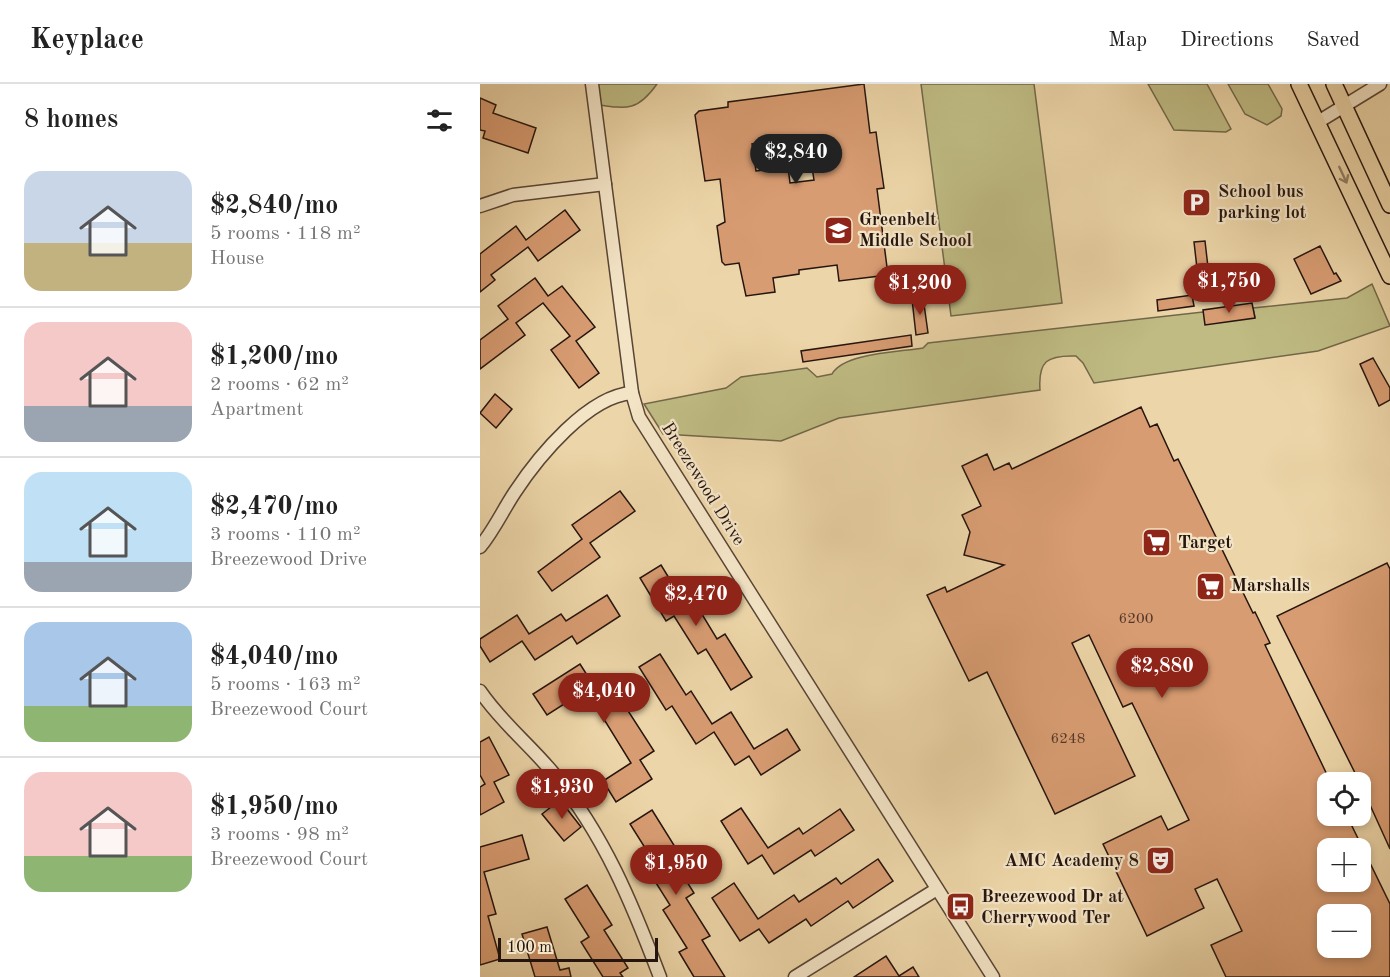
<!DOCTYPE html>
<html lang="en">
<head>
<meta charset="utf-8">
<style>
	:root { --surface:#fff; --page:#f2f2f2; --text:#222; --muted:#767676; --line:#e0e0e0; --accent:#8f2418 }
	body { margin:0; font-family:"Old Standard TT",serif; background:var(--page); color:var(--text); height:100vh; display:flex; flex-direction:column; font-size:22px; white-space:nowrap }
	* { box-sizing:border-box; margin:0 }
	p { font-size:20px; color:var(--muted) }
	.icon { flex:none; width:33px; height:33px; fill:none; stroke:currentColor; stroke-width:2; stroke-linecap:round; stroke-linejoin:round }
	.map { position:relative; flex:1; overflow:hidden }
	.sheet { display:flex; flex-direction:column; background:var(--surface); width:480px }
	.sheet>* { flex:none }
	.fabs { position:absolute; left:837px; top:688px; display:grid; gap:12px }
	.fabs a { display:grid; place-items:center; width:54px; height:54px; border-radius:12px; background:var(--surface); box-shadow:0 3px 9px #0003; font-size:30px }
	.scale { position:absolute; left:18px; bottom:15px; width:160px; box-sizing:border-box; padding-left:6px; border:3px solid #26150f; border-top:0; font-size:16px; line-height:21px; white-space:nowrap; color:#26150f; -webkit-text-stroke:4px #f3e4c6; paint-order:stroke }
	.price { position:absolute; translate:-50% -51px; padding:0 14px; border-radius:21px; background:var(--accent); color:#fff; font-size:20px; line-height:39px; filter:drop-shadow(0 2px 3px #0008) }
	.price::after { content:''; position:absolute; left:50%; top:36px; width:18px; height:14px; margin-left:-9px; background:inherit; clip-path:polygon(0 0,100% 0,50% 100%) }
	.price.on { background:#222; color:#fff }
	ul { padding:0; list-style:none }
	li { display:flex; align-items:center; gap:18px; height:150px; padding:0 24px }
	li+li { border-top:2px solid var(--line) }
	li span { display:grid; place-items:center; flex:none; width:168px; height:120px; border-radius:18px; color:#555 }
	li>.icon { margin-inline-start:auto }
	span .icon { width:72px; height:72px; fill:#fffc; stroke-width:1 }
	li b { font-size:26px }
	h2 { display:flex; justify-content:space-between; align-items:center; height:72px; padding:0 24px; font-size:26px }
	header { display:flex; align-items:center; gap:36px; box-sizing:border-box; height:84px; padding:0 30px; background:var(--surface); border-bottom:2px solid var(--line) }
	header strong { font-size:28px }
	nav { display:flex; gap:33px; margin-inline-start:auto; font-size:21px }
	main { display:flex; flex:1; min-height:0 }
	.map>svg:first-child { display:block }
	.green { fill:#bfbb83; stroke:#726849; stroke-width:1.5 }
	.building { fill:#d89c72; stroke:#26150f; stroke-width:1.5; fill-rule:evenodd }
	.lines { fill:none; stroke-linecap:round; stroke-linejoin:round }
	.minor-casing { stroke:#584535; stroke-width:15 }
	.major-casing { stroke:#26150f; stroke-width:18 }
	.minor { stroke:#f3e4c6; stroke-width:12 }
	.major { stroke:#ecd5a8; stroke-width:15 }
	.oneway { stroke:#937f63 }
	.labels { text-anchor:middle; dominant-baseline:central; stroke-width:4.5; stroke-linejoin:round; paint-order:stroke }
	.number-label { font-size:15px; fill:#523728 }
	.poi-label { font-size:18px; font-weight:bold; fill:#26150f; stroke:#f3e4c6; text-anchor:start }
	.street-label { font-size:18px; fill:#26150f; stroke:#f3e4c6 }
</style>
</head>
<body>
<header>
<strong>Keyplace</strong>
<nav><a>Map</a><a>Directions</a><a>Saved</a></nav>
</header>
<main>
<section class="sheet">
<h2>8 homes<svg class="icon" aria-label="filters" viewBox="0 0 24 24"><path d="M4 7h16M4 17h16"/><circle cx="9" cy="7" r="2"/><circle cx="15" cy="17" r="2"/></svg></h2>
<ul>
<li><span style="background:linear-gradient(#c9d6e8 60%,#c2b280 0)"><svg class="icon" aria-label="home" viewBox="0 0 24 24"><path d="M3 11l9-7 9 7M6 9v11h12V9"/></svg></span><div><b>$2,840/mo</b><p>5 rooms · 118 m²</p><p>House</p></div></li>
<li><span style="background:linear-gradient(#f6c9c9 70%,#9aa5b1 0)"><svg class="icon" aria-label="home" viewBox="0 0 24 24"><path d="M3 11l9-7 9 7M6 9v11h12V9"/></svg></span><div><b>$1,200/mo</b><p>2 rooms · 62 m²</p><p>Apartment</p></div></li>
<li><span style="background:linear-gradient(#bfe0f5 75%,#9aa5b1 0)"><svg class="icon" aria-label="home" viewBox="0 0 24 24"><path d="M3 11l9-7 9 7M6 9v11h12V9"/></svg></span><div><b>$2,470/mo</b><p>3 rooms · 110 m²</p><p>Breezewood Drive</p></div></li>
<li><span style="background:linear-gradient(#a9c7e8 70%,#8fb573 0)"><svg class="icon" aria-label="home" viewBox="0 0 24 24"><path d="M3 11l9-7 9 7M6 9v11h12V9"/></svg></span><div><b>$4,040/mo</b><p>5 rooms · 163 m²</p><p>Breezewood Court</p></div></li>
<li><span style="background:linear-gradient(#f6c9c9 70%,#8fb573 0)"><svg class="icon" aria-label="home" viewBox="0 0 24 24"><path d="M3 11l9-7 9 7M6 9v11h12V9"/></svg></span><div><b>$1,950/mo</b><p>3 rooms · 98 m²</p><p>Breezewood Court</p></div></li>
</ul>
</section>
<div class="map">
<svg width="910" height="893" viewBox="0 0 910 893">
	<rect width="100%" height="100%" fill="#ecd5a8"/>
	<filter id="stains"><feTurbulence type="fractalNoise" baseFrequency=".00333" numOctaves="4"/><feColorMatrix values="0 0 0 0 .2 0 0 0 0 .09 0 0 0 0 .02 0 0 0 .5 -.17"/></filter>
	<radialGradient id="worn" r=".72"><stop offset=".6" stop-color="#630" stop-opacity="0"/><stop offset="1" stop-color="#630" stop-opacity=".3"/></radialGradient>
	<!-- green -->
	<g class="green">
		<path d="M112 0H177C157 28 147 25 114 20Z"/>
		<path d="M441 0H554L582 219 471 232Z"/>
		<path d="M668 0H727L751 45 746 48 694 46Z"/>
		<path d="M748 0H788L802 25 801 32 787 41 765 30Z"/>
		<path d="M892 200 910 242 838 267 614 299 603 279 596 272C567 271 558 277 560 306L359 334 301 357 183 350 164 320 246 304 261 293 327 284 337 293 352 290C364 269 420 268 443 264L448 259 723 228 775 233 773 224 867 214Z"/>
	</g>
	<!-- building -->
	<g class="building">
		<path d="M384 0 390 49 396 48 398 63 404 104 397 105 408 191 359 197 357 181 319 186V190L293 194 295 208 266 212 259 179 245 181 242 178 237 142 245 138 240 95 225 97 215 31 219 27 248 23V18ZM327 52 334 96 310 99 308 83 276 87 272 60Z"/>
		<path d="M0 14 16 21 13 29 56 44 48 69 3 54 5 47 0 46Z"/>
		<path d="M85 126 100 146 58 177 48 163 11 191 15 196 0 208V170L36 142 46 156Z"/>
		<path d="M725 157 729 192 718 193 714 158Z"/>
		<path d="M840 162 854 190 856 189 861 197 831 210 814 175Z"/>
		<path d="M55 194 68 212 82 202 115 243 96 257 119 289 99 304 71 266 90 252 63 219 36 239 45 251 0 285V256L28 235 18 222Z"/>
		<path d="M712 211 714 222 678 227 677 216Z"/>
		<path d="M443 213 448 249 436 251 432 215Z"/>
		<path d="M772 219 775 234 725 241 723 226Z"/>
		<path d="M431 251 432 262 323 278 321 267Z"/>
		<path d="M893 274 910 304V316L899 322 880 280Z"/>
		<path d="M15 310 32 325 16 344 0 329Z"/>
		<path d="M661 323 670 343 677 340 694 377 698 375 773 529 775 528 790 559 785 561 851 699H848V732H867L910 820V893H746L731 861 762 847 737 795 715 805 724 824 667 852 623 760 681 732 688 746 709 736 652 619 643 623 609 551 592 559 655 692 575 730 507 588 489 597 447 511 465 503 467 508 524 481 484 471 490 448 482 431 501 422 482 382 507 370 514 386 529 379 532 385ZM848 765H880V798H848ZM848 831H880V864H848Z"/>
		<path d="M140 407 155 427 110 459 120 473 72 507 58 488 102 455 92 441Z"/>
		<path d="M907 479 910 485V765L880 699 797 532Z"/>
		<path d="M181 481 206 522 214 517 237 555 245 550 272 593 251 606 226 565 218 570 194 532 186 537 160 494Z"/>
		<path d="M127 511 140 532 97 560 92 552 55 576 42 557 10 578 0 562V555L37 531 49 550 81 530 86 537Z"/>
		<path d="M180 570 206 611 211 607 232 640 251 628 274 665 307 645 320 666 281 691 269 672 255 681 234 648 216 660 192 622 186 626 159 583Z"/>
		<path d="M100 580 112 599 125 591 174 667 160 676 172 695 136 718 123 697 151 679 106 606 67 631 53 610Z"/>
		<path d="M9 653 29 691 14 698 24 718 0 731V703L5 700 0 691V658Z"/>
		<path d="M80 716 101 743 84 757 62 730Z"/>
		<path d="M261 724 288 764 319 744 323 750 360 725 374 746 335 772 331 766 294 790 282 771 268 780 241 737Z"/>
		<path d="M172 726 197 766 190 771 214 809 206 814 230 852 222 856 245 893H214L199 868 207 864 183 826 190 821 166 783 174 778 150 740Z"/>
		<path d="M42 751 49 775 4 788 16 830 8 832 20 875 0 881V763Z"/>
		<path d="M398 775 413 797 373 824 368 817 331 842 326 835 289 859 279 845 260 857 232 814 254 799 278 835 314 811 319 818 356 794 361 800Z"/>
		<path d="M107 801 132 841 124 846 148 884 140 889 143 893H123L101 858 109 853 85 815Z"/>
		<path d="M67 843 80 886 89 884 91 893H55L42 850Z"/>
		<path d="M406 872 419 892 433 883 439 893H374Z"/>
	</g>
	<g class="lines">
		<defs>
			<g id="minor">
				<path d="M112 0 152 309 159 333 513 893"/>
				<path d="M838 38 900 0"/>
				<path d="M0 122 33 111 125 100"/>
				<path d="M0 463C14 446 23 426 35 408 58 373 108 312 152 309"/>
				<path d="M0 607C21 638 50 661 74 690 124 751 152 819 180 893"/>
				<path d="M315 893 457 805"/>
			</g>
			<g id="major">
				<path d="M819 0 910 192"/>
				<path d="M854 0 910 121"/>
			</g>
		</defs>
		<!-- minor casing -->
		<use href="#minor" class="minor-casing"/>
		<!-- major casing -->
		<use href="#major" class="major-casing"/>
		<!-- minor -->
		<use href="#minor" class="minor"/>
		<!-- major -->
		<use href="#major" class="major"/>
	</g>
	<!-- one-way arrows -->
	<defs><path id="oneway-shaft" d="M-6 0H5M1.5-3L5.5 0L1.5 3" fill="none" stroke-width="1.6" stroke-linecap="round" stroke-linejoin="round" transform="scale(1.5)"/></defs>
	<use class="oneway" href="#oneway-shaft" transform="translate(863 91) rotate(65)"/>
	<!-- icons -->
	<defs>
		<symbol id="parking-square" viewBox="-11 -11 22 22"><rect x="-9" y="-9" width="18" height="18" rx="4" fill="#8f2418" stroke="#f3e4c6"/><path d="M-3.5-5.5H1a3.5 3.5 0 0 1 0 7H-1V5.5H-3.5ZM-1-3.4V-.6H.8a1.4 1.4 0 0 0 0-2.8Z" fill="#fff"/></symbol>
		<symbol id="school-square" viewBox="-11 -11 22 22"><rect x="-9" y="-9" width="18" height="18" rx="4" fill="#8f2418" stroke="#f3e4c6"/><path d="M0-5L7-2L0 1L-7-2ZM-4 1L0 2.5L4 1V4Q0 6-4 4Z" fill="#fff"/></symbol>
		<symbol id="supermarket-square" viewBox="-11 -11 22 22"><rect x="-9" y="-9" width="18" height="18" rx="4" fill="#8f2418" stroke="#f3e4c6"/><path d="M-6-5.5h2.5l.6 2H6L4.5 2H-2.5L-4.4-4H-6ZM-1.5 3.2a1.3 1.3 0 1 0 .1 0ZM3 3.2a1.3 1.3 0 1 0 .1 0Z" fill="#fff"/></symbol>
		<symbol id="theatre-square" viewBox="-11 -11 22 22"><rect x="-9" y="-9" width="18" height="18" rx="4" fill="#8f2418" stroke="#f3e4c6"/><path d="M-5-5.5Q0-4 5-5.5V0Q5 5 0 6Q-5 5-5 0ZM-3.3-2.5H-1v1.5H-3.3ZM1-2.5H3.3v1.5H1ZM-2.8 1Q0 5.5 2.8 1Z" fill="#fff"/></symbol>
		<symbol id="bus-square" viewBox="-11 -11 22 22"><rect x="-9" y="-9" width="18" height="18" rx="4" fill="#8f2418" stroke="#f3e4c6"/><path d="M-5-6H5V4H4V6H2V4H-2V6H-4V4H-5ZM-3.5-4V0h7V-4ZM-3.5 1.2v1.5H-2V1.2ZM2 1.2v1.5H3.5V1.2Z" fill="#fff"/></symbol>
	</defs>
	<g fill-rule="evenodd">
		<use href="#parking-square" x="700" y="102" width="33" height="33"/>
		<use href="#school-square" x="342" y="130" width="33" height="33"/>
		<use href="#supermarket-square" x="660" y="442" width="33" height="33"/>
		<use href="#supermarket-square" x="714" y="486" width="33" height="33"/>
		<use href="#theatre-square" x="664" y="760" width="33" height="33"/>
		<use href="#bus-square" x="464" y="806" width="33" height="33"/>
	</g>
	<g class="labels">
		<!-- number labels -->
		<g class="number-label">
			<text x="656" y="535">6200</text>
			<text x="588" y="655">6248</text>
		</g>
		<!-- poi labels -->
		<g class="poi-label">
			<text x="738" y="108">School bus<tspan x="738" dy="21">parking lot</tspan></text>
			<text x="379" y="136">Greenbelt<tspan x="379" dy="21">Middle School</tspan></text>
			<text x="698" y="459">Target</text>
			<text x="751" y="502">Marshalls</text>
			<text x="659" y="777" text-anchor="end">AMC Academy 8</text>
			<text x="501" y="813">Breezewood Dr at<tspan x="501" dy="21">Cherrywood Ter</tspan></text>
		</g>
		<!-- street labels -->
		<g class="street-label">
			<text transform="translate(223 400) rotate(58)">Breezewood Drive</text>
		</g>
	</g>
	<rect width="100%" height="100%" filter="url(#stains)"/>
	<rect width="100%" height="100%" fill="url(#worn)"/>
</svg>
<div class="fabs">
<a><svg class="icon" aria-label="locate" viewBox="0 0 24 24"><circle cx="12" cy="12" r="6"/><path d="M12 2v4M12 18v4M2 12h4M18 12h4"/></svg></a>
<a>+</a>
<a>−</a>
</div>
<div class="scale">100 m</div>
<b class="price on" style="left:316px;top:101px">$2,840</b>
<b class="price" style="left:749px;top:230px">$1,750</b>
<b class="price" style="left:440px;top:232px">$1,200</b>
<b class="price" style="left:216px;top:543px">$2,470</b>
<b class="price" style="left:682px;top:615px">$2,880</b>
<b class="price" style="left:124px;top:640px">$4,040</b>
<b class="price" style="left:82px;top:736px">$1,930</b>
<b class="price" style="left:196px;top:812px">$1,950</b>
</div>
</main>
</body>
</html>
